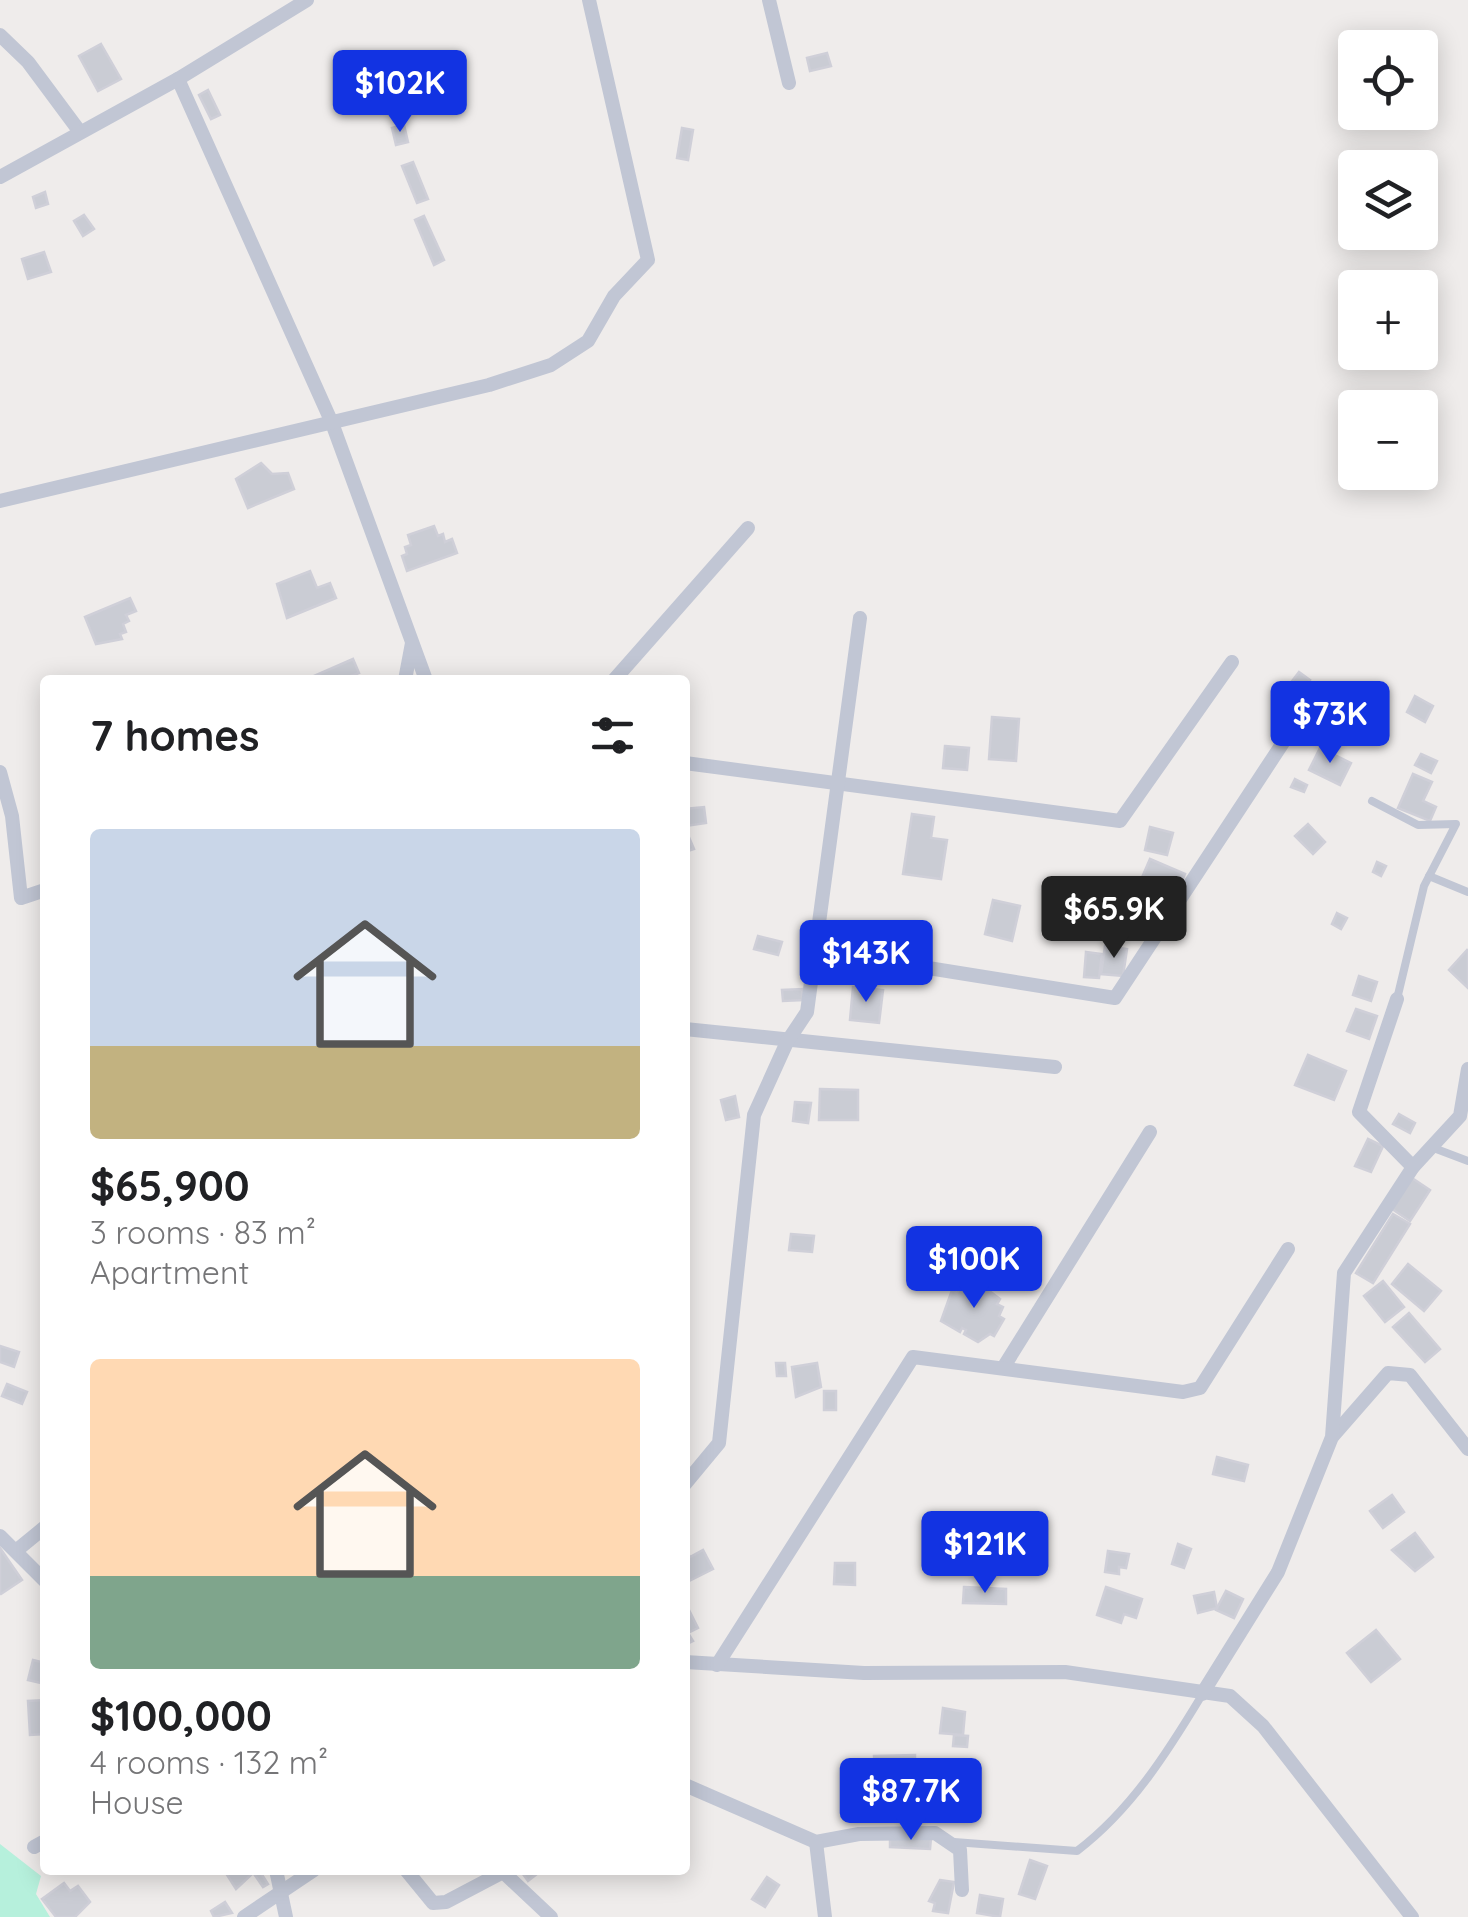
<!DOCTYPE html>
<html lang="en">
<head>
<meta charset="utf-8">
<style>
	:root { --surface:#fff; --page:#f6f6f6; --text:#202124; --muted:#757577; --accent:#1233e2 }
	body { margin:0; font-family:Quicksand,sans-serif; background:var(--page); color:var(--text); height:100vh; display:flex; flex-direction:column; font-size:38px; white-space:nowrap }
	* { box-sizing:border-box; margin:0 }
	p { font-size:32px; color:var(--muted) }
	.icon { flex:none; width:55px; height:55px; fill:none; stroke:currentColor; stroke-width:2; stroke-linecap:round; stroke-linejoin:round }
	.map { position:relative; flex:1; overflow:hidden }
	.side { position:absolute; left:40px; top:675px; width:650px; height:1200px; display:flex; flex-direction:column; background:var(--surface); border-radius:10px; box-shadow:0 5px 25px #0003 }
	.side>* { flex:none }
	.controls { position:absolute; left:1338px; top:30px; display:grid; gap:20px }
	.controls a { display:grid; place-items:center; width:100px; height:100px; border-radius:10px; background:var(--surface); box-shadow:0 5px 25px #0003; font-size:50px }
	.price { position:absolute; translate:-50% -85px; padding:0 22px; border-radius:10px; background:var(--accent); color:#fff; font-size:32px; line-height:65px; filter:drop-shadow(0 2px 5px #0008) }
	.price::after { content:''; position:absolute; left:50%; top:60px; width:30px; height:22px; margin-left:-15px; background:inherit; clip-path:polygon(0 0,100% 0,50% 100%) }
	.price.selected { background:#222; color:#fff }
	ul { padding:0; list-style:none }
	li { display:grid; align-content:center; gap:20px; height:530px; padding:0 50px }
	li span { display:grid; place-items:center; height:310px; border-radius:10px; color:#555 }
	li>.icon { margin-inline-start:auto }
	span .icon { width:180px; height:180px; fill:#fffc; stroke-width:1 }
	li b { font-size:42px }
	h2 { display:flex; justify-content:space-between; align-items:center; height:120px; padding:0 50px; font-size:42px }
	.map>svg:first-child { display:block }
	.green { fill:#b6f0dc }
	.building { fill:#caccd4; stroke:#cfcfd8; stroke-width:2.5 }
	.lines { fill:none; stroke-linecap:round; stroke-linejoin:round }
	.service { stroke:#c1c6d4; stroke-width:8 }
	.minor { stroke:#c1c6d4; stroke-width:14 }
</style>
</head>
<body>
<div class="map">
<svg width="1468" height="1917" viewBox="0 0 1468 1917">
	<rect width="100%" height="100%" fill="#efeceb"/>
	<!-- green -->
	<path class="green" d="M0 1844 41 1876 36 1894 50 1917H0Z"/>
	<!-- building -->
	<g class="building">
		<path d="M101 44 121 79 98 91 79 56Z"/>
		<path d="M827 53 831 66 810 71 807 58Z"/>
		<path d="M208 90 220 115 211 119 199 95Z"/>
		<path d="M404 125 408 142 396 145 392 128Z"/>
		<path d="M682 128 693 130 688 160 677 158Z"/>
		<path d="M413 162 428 199 417 203 402 166Z"/>
		<path d="M45 192 48 204 36 208 33 197Z"/>
		<path d="M84 215 94 229 83 236 74 221Z"/>
		<path d="M424 216 444 260 434 265 415 220Z"/>
		<path d="M44 252 51 272 28 279 22 259Z"/>
		<path d="M261 463 272 474 288 473 294 489 248 508 236 479Z"/>
		<path d="M434 526 438 536 443 534 445 542 452 539 457 553 407 571 402 556 407 554 405 547 411 545 408 535Z"/>
		<path d="M310 571 317 588 330 583 336 598 287 618 277 584Z"/>
		<path d="M130 598 136 611 126 615 129 621 123 624 126 632 120 634 122 639 96 644 85 617Z"/>
		<path d="M353 659 359 673 351 676 353 680H305Z"/>
		<path d="M1299 672 1310 680 1291 706 1280 697Z"/>
		<path d="M1415 696 1433 706 1425 722 1407 712Z"/>
		<path d="M992 717 1019 719 1016 761 989 759Z"/>
		<path d="M945 746 969 748 967 770 943 768Z"/>
		<path d="M1320 748 1351 763 1340 785 1309 770Z"/>
		<path d="M1421 754 1437 761 1431 773 1415 765Z"/>
		<path d="M1413 774 1432 782 1423 801 1436 807 1430 821 1398 808Z"/>
		<path d="M1295 779 1307 785 1304 792 1291 787Z"/>
		<path d="M704 807 706 823 685 826V809Z"/>
		<path d="M912 814 934 817 931 838 947 840 941 879 903 874Z"/>
		<path d="M1308 824 1325 842 1313 854 1295 836Z"/>
		<path d="M1150 827 1173 833 1167 855 1145 850Z"/>
		<path d="M688 835 694 849 685 852V836Z"/>
		<path d="M1150 859 1185 874 1169 911 1134 896Z"/>
		<path d="M1377 862 1386 866 1381 876 1373 872Z"/>
		<path d="M993 900 1020 906 1012 941 985 934Z"/>
		<path d="M1337 913 1347 918 1341 929 1332 924Z"/>
		<path d="M758 936 782 942 778 955 754 949Z"/>
		<path d="M1105 946 1127 949 1123 976 1101 974Z"/>
		<path d="M1467 950 1468 951V988L1449 970Z"/>
		<path d="M1086 952 1102 954 1099 978 1084 977Z"/>
		<path d="M1359 976 1377 982 1371 1001 1353 995Z"/>
		<path d="M853 987 883 990 879 1023 850 1020Z"/>
		<path d="M802 989 803 1000 783 1001 782 990Z"/>
		<path d="M1356 1009 1377 1016 1369 1039 1347 1031Z"/>
		<path d="M1308 1055 1346 1071 1334 1100 1295 1085Z"/>
		<path d="M820 1089 858 1090V1120H819Z"/>
		<path d="M735 1096 739 1117 726 1120 721 1100Z"/>
		<path d="M795 1102 811 1103 808 1123 793 1121Z"/>
		<path d="M1399 1114 1415 1123 1410 1133 1393 1124Z"/>
		<path d="M1368 1139 1383 1146 1371 1172 1355 1166Z"/>
		<path d="M1412 1178 1430 1190 1410 1221 1392 1209Z"/>
		<path d="M1393 1214 1410 1224 1373 1283 1356 1273Z"/>
		<path d="M791 1234 814 1236 812 1252 789 1250Z"/>
		<path d="M974 1237 990 1245 982 1262 965 1254Z"/>
		<path d="M1408 1264 1441 1291 1424 1311 1392 1284Z"/>
		<path d="M975 1280 1000 1299 997 1304 1003 1307 999 1316 1004 1319 994 1336 990 1334 978 1342 964 1334 966 1330 962 1328 960 1332 941 1321 952 1290 957 1293 963 1282 971 1286Z"/>
		<path d="M1383 1281 1404 1307 1385 1322 1364 1296Z"/>
		<path d="M1409 1313 1440 1349 1425 1362 1393 1327Z"/>
		<path d="M0 1346 19 1352 14 1367 0 1362Z"/>
		<path d="M776 1363H785L786 1376H777Z"/>
		<path d="M817 1363 821 1387 796 1397 792 1367Z"/>
		<path d="M7 1384 27 1392 22 1404 2 1396Z"/>
		<rect x="824" y="1391" width="12" height="19"/>
		<path d="M1217 1457 1248 1465 1244 1481 1213 1474Z"/>
		<path d="M1392 1495 1404 1512 1383 1528 1370 1511Z"/>
		<path d="M1415 1533 1433 1557 1415 1571 1392 1550Z"/>
		<path d="M1178 1544 1191 1549 1184 1568 1172 1564Z"/>
		<path d="M0 1548 22 1580 1 1594 0 1593Z"/>
		<path d="M685 1549 690 1557 703 1550 713 1569 685 1583Z"/>
		<path d="M1108 1551 1129 1554 1126 1568 1119 1567V1574L1105 1572Z"/>
		<path d="M835 1563H855V1585L834 1584Z"/>
		<path d="M964 1587 1006 1589V1604L963 1603Z"/>
		<path d="M1106 1587 1142 1599 1136 1618 1124 1614 1121 1623 1097 1615Z"/>
		<path d="M1226 1591 1243 1599 1234 1618 1216 1610Z"/>
		<path d="M1214 1592 1217 1608 1198 1613 1194 1596Z"/>
		<path d="M686 1604 698 1628 688 1633 693 1641 685 1645Z"/>
		<path d="M1376 1630 1400 1659 1371 1682 1347 1653Z"/>
		<path d="M33 1660 45 1663V1684L28 1680Z"/>
		<path d="M45 1700V1734L30 1735 28 1701Z"/>
		<path d="M943 1708 965 1712 963 1735 940 1733Z"/>
		<path d="M954 1735 968 1736 967 1747 953 1746Z"/>
		<path d="M915 1755V1781H907V1789H886L882 1776H875L874 1756Z"/>
		<path d="M890 1837 931 1838 930 1849 890 1847Z"/>
		<path d="M1030 1860 1047 1866 1035 1899 1019 1894Z"/>
		<path d="M224 1870H251L253 1873 236 1889Z"/>
		<path d="M259 1870 268 1884 263 1887 252 1871Z"/>
		<path d="M520 1870H542L528 1881Z"/>
		<path d="M767 1877 779 1885 765 1907 752 1899Z"/>
		<path d="M940 1880 954 1882 948 1913 933 1911 935 1903 929 1901Z"/>
		<path d="M64 1883 70 1891 78 1886 90 1902 75 1917H56L42 1899Z"/>
		<path d="M980 1895 1003 1899 1000 1917 977 1913Z"/>
		<path d="M225 1902 232 1913 214 1917 211 1911Z"/>
	</g>
	<g class="lines">
		<!-- service -->
		<g class="service">
			<path d="M1372 801 1418 825 1456 824 1424 886 1397 999"/>
			<path d="M1429 876 1468 892"/>
			<path d="M1431 1147 1468 1161"/>
			<path d="M954 1842 1077 1851C1131 1810 1167 1753 1202 1695"/>
		</g>
		<!-- minor -->
		<g class="minor">
			<path d="M769 0 789 83"/>
			<path d="M0 35 28 62 80 132"/>
			<path d="M178 79 332 423 426 680"/>
			<path d="M0 177 178 79 307 0"/>
			<path d="M0 501 489 385 551 365 588 341 614 296 648 260 589 0"/>
			<path d="M405 680 412 643"/>
			<path d="M614 680 748 528"/>
			<path d="M685 763 1120 821 1232 662"/>
			<path d="M0 772 12 816 21 898 45 890"/>
			<path d="M816 950 1115 998 1292 729"/>
			<path d="M1397 999 1359 1112 1413 1167"/>
			<path d="M685 1029 1055 1067"/>
			<path d="M1003 1368 1150 1132"/>
			<path d="M1333 1436 1388 1373 1410 1375 1468 1449"/>
			<path d="M685 1484 719 1443 754 1115 787 1042 807 1012 860 618"/>
			<path d="M0 1536 45 1581"/>
			<path d="M17 1550 45 1527"/>
			<path d="M685 1662 864 1673 1065 1672 1230 1696 1263 1726 1412 1917"/>
			<path d="M717 1665 913 1357 1183 1392 1200 1388 1288 1249"/>
			<path d="M1202 1694 1278 1572 1332 1437 1344 1273 1413 1167 1460 1116 1468 1069"/>
			<path d="M685 1785 816 1842 859 1834 935 1833 960 1850 962 1890"/>
			<path d="M816 1842 825 1917"/>
			<path d="M34 1847 45 1841"/>
			<path d="M276 1870 286 1917"/>
			<path d="M406 1870 433 1903 446 1902 503 1872 551 1917"/>
			<path d="M244 1917 314 1870"/>
		</g>
	</g>
</svg>
<div class="controls">
<a><svg class="icon" aria-label="locate" viewBox="0 0 24 24"><circle cx="12" cy="12" r="6"/><path d="M12 2v4M12 18v4M2 12h4M18 12h4"/></svg></a>
<a><svg class="icon" aria-label="layers" viewBox="0 0 24 24"><path d="M12 4l9 5-9 5-9-5zM3 14l9 5 9-5"/></svg></a>
<a>+</a>
<a>−</a>
</div>
<b class="price" style="left:400px;top:135px">$102K</b>
<b class="price" style="left:1330px;top:766px">$73K</b>
<b class="price selected" style="left:1114px;top:961px">$65.9K</b>
<b class="price" style="left:866px;top:1005px">$143K</b>
<b class="price" style="left:974px;top:1311px">$100K</b>
<b class="price" style="left:985px;top:1596px">$121K</b>
<b class="price" style="left:911px;top:1843px">$87.7K</b>
<section class="side">
<h2>7 homes<svg class="icon" aria-label="filters" viewBox="0 0 24 24"><path d="M4 7h16M4 17h16"/><circle cx="9" cy="7" r="2"/><circle cx="15" cy="17" r="2"/></svg></h2>
<ul>
<li><span style="background:linear-gradient(#c9d6e8 70%,#c2b280 0)"><svg class="icon" aria-label="home" viewBox="0 0 24 24"><path d="M3 11l9-7 9 7M6 9v11h12V9"/></svg></span><div><b>$65,900</b><p>3 rooms · 83 m²</p><p>Apartment</p></div></li>
<li><span style="background:linear-gradient(#ffd9b3 70%,#7fa58c 0)"><svg class="icon" aria-label="home" viewBox="0 0 24 24"><path d="M3 11l9-7 9 7M6 9v11h12V9"/></svg></span><div><b>$100,000</b><p>4 rooms · 132 m²</p><p>House</p></div></li>
</ul>
</section>
</div>
</body>
</html>
